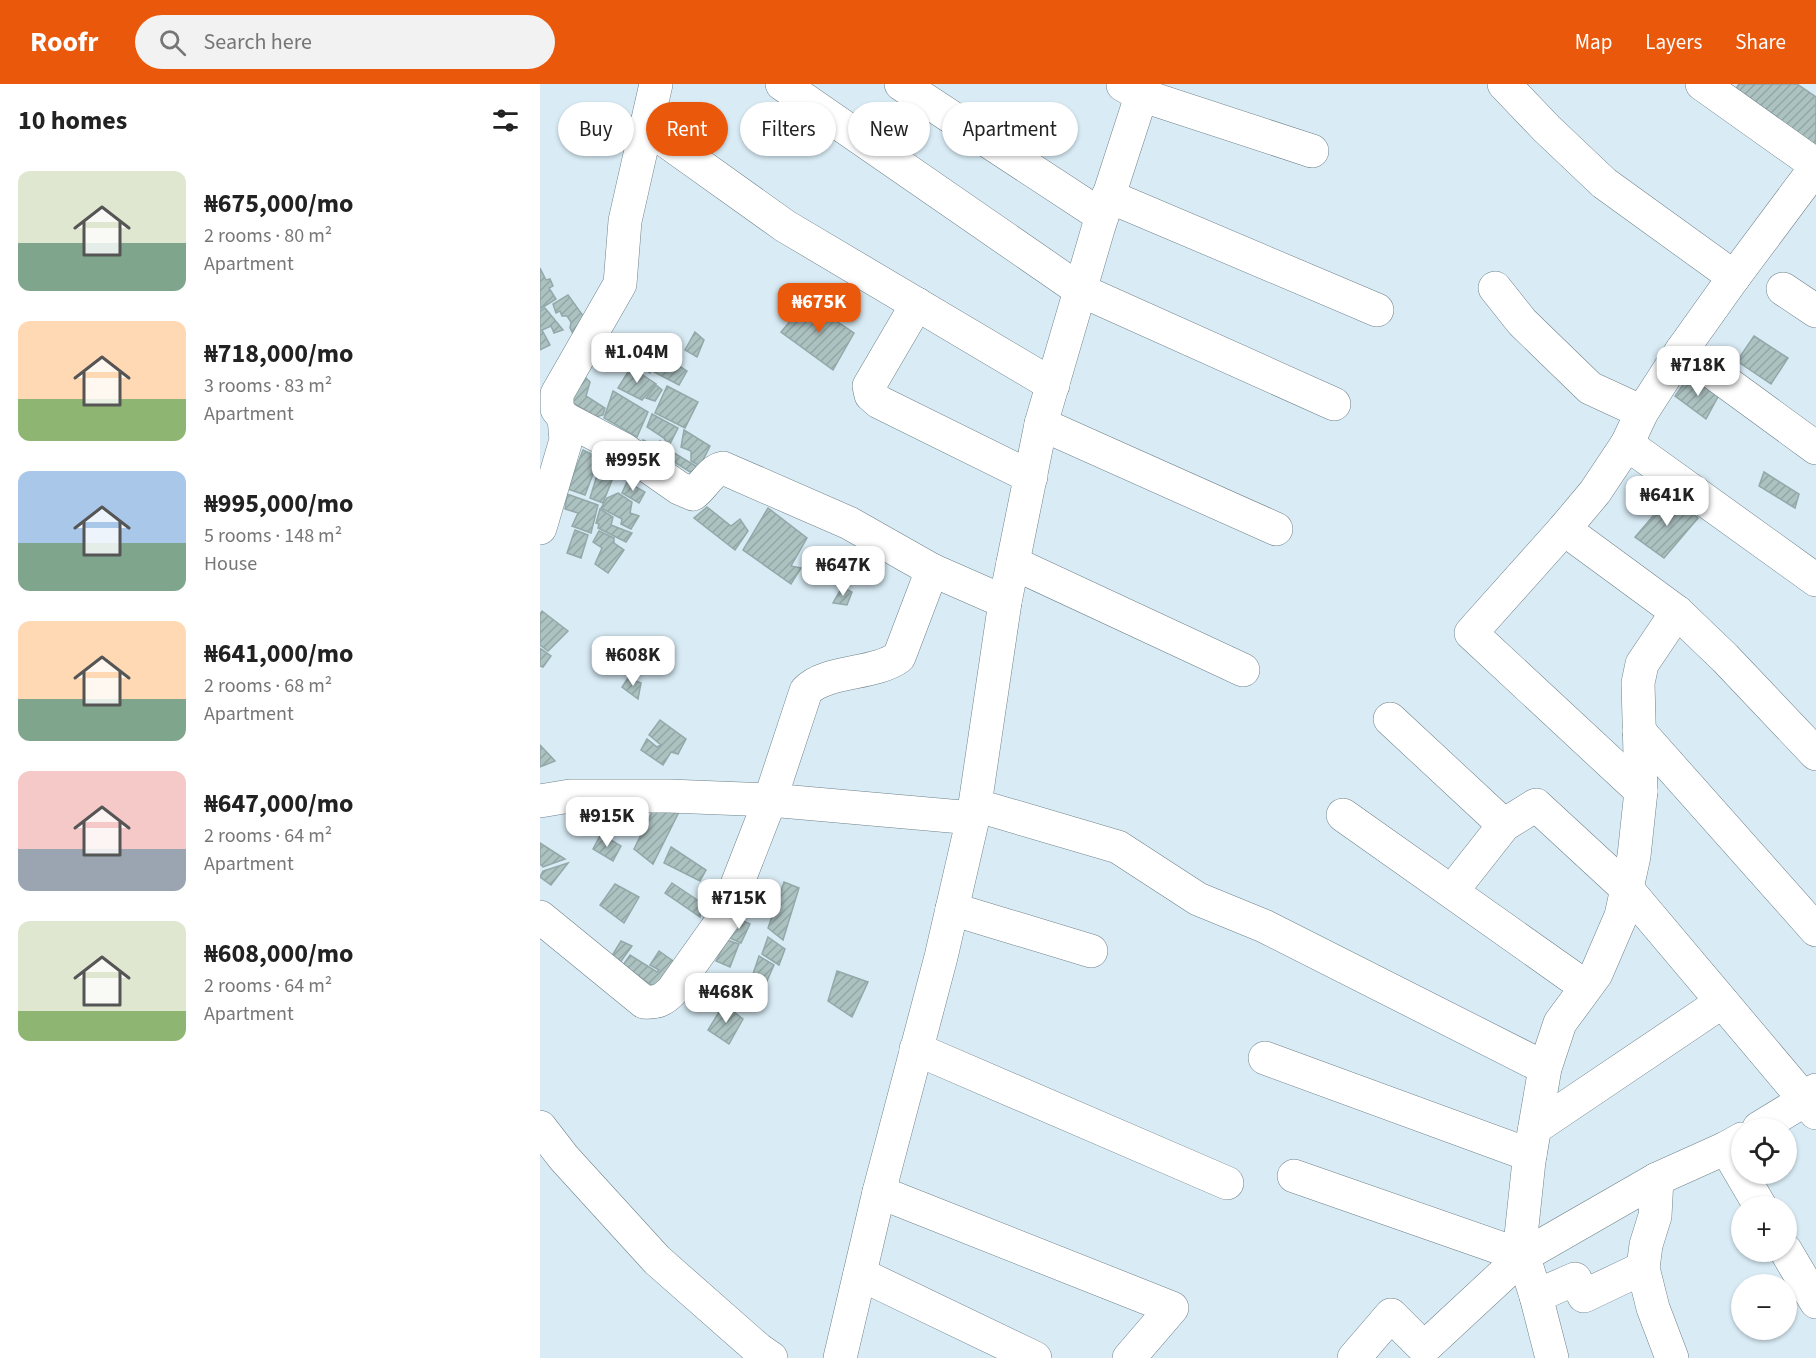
<!DOCTYPE html>
<html lang="en">
<head>
<meta charset="utf-8">
<style>
	:root { --surface:#fff; --page:#f2f2f2; --text:#222; --muted:#767676; --accent:#ea580c }
	body { margin:0; font-family:"Source Sans 3",sans-serif; background:var(--page); color:var(--text); height:100vh; display:flex; flex-direction:column; font-size:22px; white-space:nowrap }
	* { box-sizing:border-box; margin:0 }
	p { font-size:20px; color:var(--muted) }
	.icon { flex:none; width:33px; height:33px; fill:none; stroke:currentColor; stroke-width:2; stroke-linecap:round; stroke-linejoin:round }
	.map { position:relative; flex:1; overflow:hidden }
	.side { display:flex; flex-direction:column; background:var(--surface); width:540px }
	.side>* { flex:none }
	.guide { position:absolute; left:18px; top:18px; width:570px; height:54px; display:flex; gap:12px }
	.tools { position:absolute; left:1191px; top:1034px; display:grid; gap:12px }
	.tools a { display:grid; place-items:center; width:66px; height:66px; border-radius:50%; background:var(--surface); box-shadow:0 2px 4px #0004; font-size:30px }
	.price { position:absolute; translate:-50% -51px; padding:0 14px; border-radius:12px; background:#fff; color:#222; font-size:20px; line-height:39px; filter:drop-shadow(0 2px 3px #0008) }
	.price::after { content:''; position:absolute; left:50%; top:36px; width:18px; height:14px; margin-left:-9px; background:inherit; clip-path:polygon(0 0,100% 0,50% 100%) }
	.price.active { background:var(--accent); color:#fff }
	ul { padding:0; list-style:none }
	li { display:flex; align-items:center; gap:18px; height:150px; padding:0 18px }
	li span { display:grid; place-items:center; flex:none; width:168px; height:120px; border-radius:12px; color:#555 }
	li>.icon { margin-inline-start:auto }
	span .icon { width:72px; height:72px; fill:#fffc; stroke-width:1 }
	li b { font-size:26px }
	h2 { display:flex; justify-content:space-between; align-items:center; height:72px; padding:0 18px; font-size:26px }
	.chip { padding:0 21px; border-radius:27px; background:var(--surface); box-shadow:0 2px 4px #0004; font-size:21px; line-height:54px }
	.chip.active { background:var(--accent); color:#fff }
	header { display:flex; align-items:center; gap:36px; box-sizing:border-box; height:84px; padding:0 30px; background:var(--accent); color:#fff }
	header strong { font-size:28px }
	nav { display:flex; gap:33px; margin-inline-start:auto; font-size:21px }
	.search { width:420px; height:54px; background:var(--page); display:flex; align-items:center; gap:15px; box-sizing:border-box; padding:0 21px; border-radius:33px; color:var(--muted); font-size:22px }
	main { display:flex; flex:1; min-height:0 }
	.map>svg:first-child { display:block }
	.building { fill:url(#building-hatch); stroke:#93a8a8; stroke-width:1.5 }
	.lines { fill:none; stroke-linecap:round; stroke-linejoin:round }
	.minor-casing { stroke:#6f8189; stroke-width:34 }
	.minor { stroke:#fff; stroke-width:33 }
</style>
</head>
<body>
<header>
<strong>Roofr</strong>
<div class="search"><svg class="icon" aria-label="search" viewBox="0 0 24 24"><circle cx="10" cy="10" r="6"/><path d="M15 15l6 6"/></svg>Search here</div>
<nav><a>Map</a><a>Layers</a><a>Share</a></nav>
</header>
<main>
<section class="side">
<h2>10 homes<svg class="icon" aria-label="filters" viewBox="0 0 24 24"><path d="M4 7h16M4 17h16"/><circle cx="9" cy="7" r="2"/><circle cx="15" cy="17" r="2"/></svg></h2>
<ul>
<li><span style="background:linear-gradient(#dfe7d0 60%,#7fa58c 0)"><svg class="icon" aria-label="home" viewBox="0 0 24 24"><path d="M3 11l9-7 9 7M6 9v11h12V9"/></svg></span><div><b>₦675,000/mo</b><p>2 rooms · 80 m²</p><p>Apartment</p></div></li>
<li><span style="background:linear-gradient(#ffd9b3 65%,#8fb573 0)"><svg class="icon" aria-label="home" viewBox="0 0 24 24"><path d="M3 11l9-7 9 7M6 9v11h12V9"/></svg></span><div><b>₦718,000/mo</b><p>3 rooms · 83 m²</p><p>Apartment</p></div></li>
<li><span style="background:linear-gradient(#a9c7e8 60%,#7fa58c 0)"><svg class="icon" aria-label="home" viewBox="0 0 24 24"><path d="M3 11l9-7 9 7M6 9v11h12V9"/></svg></span><div><b>₦995,000/mo</b><p>5 rooms · 148 m²</p><p>House</p></div></li>
<li><span style="background:linear-gradient(#ffd9b3 65%,#7fa58c 0)"><svg class="icon" aria-label="home" viewBox="0 0 24 24"><path d="M3 11l9-7 9 7M6 9v11h12V9"/></svg></span><div><b>₦641,000/mo</b><p>2 rooms · 68 m²</p><p>Apartment</p></div></li>
<li><span style="background:linear-gradient(#f6c9c9 65%,#9aa5b1 0)"><svg class="icon" aria-label="home" viewBox="0 0 24 24"><path d="M3 11l9-7 9 7M6 9v11h12V9"/></svg></span><div><b>₦647,000/mo</b><p>2 rooms · 64 m²</p><p>Apartment</p></div></li>
<li><span style="background:linear-gradient(#dfe7d0 75%,#8fb573 0)"><svg class="icon" aria-label="home" viewBox="0 0 24 24"><path d="M3 11l9-7 9 7M6 9v11h12V9"/></svg></span><div><b>₦608,000/mo</b><p>2 rooms · 64 m²</p><p>Apartment</p></div></li>
</ul>
</section>
<div class="map">
<svg width="1276" height="1274" viewBox="0 0 1276 1274">
	<defs>
		<pattern id="building-hatch" width="6" height="6" patternUnits="userSpaceOnUse" patternTransform="scale(1.5)"><rect width="6" height="6" fill="#acc2c1"/><path d="M-1 1l2-2M0 6l6-6M5 7l2-2" fill="none" stroke="#92a6a5"/></pattern>
	</defs>
	<rect width="100%" height="100%" fill="#d9ecf6"/>
	<!-- building -->
	<g class="building">
		<path d="M1199 0H1257L1276 13V63L1188 17Z"/>
		<path d="M0 184 6 196 10 195 13 202 9 204 16 215 0 225Z"/>
		<path d="M28 211 44 233 36 256 30 244 31 238 27 232H22L20 227 16 229 13 220Z"/>
		<path d="M267 217 314 249 293 286 241 248Z"/>
		<path d="M5 224 23 246 14 249 11 242 2 246 10 261 0 266V227Z"/>
		<path d="M155 248 164 256 157 273 145 266Z"/>
		<path d="M1214 252 1248 274 1231 300 1197 277Z"/>
		<path d="M101 268 119 277 110 289 92 278Z"/>
		<path d="M125 273 147 287 139 301 114 288Z"/>
		<path d="M91 283 116 300 102 316 78 304Z"/>
		<path d="M1150 291 1179 311 1166 335 1135 312Z"/>
		<path d="M44 292 50 298 46 312 65 324 63 331 56 333 30 317Z"/>
		<path d="M116 301 122 306 115 317 106 314Z"/>
		<path d="M127 302 158 318 145 344 115 329Z"/>
		<path d="M73 307 108 328 97 353 64 334Z"/>
		<path d="M112 330 138 344 129 362 124 354 107 343Z"/>
		<path d="M144 346 170 362 160 382 151 377V367L141 363Z"/>
		<path d="M103 356 113 361 120 357 128 364 123 373 102 361Z"/>
		<path d="M43 366 59 374 45 411 28 405Z"/>
		<path d="M134 369 159 384 150 388 131 376Z"/>
		<path d="M62 375 78 381 63 419 50 414Z"/>
		<path d="M1224 388 1259 410 1255 424 1219 402Z"/>
		<path d="M87 398 105 408 99 419 82 409Z"/>
		<path d="M78 409 92 418 90 429 99 432 91 445 81 440 82 435 61 424 67 414Z"/>
		<path d="M27 410 58 421 51 449 32 442 38 429 25 425Z"/>
		<path d="M1131 411 1158 434 1124 474 1095 453Z"/>
		<path d="M167 423 191 442 200 435 208 447 195 466 154 434Z"/>
		<path d="M228 424 267 454 251 482 261 484 251 500 203 466Z"/>
		<path d="M60 425 73 433 71 441 92 449 86 458 58 444 59 440 56 439Z"/>
		<path d="M35 446 48 451 41 474 27 469Z"/>
		<path d="M59 447 74 454V459L84 466 68 489 55 480 62 464 53 458Z"/>
		<path d="M302 503 312 508 307 521 293 519Z"/>
		<path d="M2 527 28 547 8 567 0 561V530Z"/>
		<path d="M0 564 11 572 3 583 0 582Z"/>
		<path d="M88 594 101 599 98 615 82 603Z"/>
		<path d="M120 636 146 655 138 670 131 668 123 681 101 666 107 655 117 663 121 661 109 651Z"/>
		<path d="M0 661 15 677 0 683Z"/>
		<path d="M117 718 143 720 113 780 94 765Z"/>
		<path d="M61 750 81 762 73 777 53 765Z"/>
		<path d="M0 759 25 775 3 783 0 780Z"/>
		<path d="M131 763 166 786 160 797 124 779Z"/>
		<path d="M28 779 11 801 0 793 3 787Z"/>
		<path d="M244 798 259 804 243 856 228 844Z"/>
		<path d="M132 799 162 819 160 833 125 809Z"/>
		<path d="M75 800 99 813 84 839 60 821Z"/>
		<path d="M196 834 210 840 201 859 190 854Z"/>
		<path d="M228 853 245 865 239 881 222 870Z"/>
		<path d="M187 856 199 860 190 883 176 877Z"/>
		<path d="M81 857 92 862 79 880 70 875Z"/>
		<path d="M119 867 136 879 120 907 83 881 90 871 117 888 119 886 110 881Z"/>
		<path d="M219 872 234 881 226 899 213 890Z"/>
		<path d="M297 887 328 898 312 933 288 917Z"/>
		<path d="M184 920 203 935 189 960 168 946Z"/>
	</g>
	<g class="lines">
		<defs>
			<g id="minor">
				<path d="M242 0 540 206 794 320"/>
				<path d="M361 0 562 132"/>
				<path d="M964 0 1007 45 1064 99 1194 193"/>
				<path d="M1162 0 1276 81"/>
				<path d="M583 1 601 11 772 67"/>
				<path d="M105 42 245 142 513 301"/>
				<path d="M568 112 837 226"/>
				<path d="M955 204 982 238 1050 304 1102 328"/>
				<path d="M1243 205 1276 227"/>
				<path d="M377 220 329 302 331 311 339 318 491 393"/>
				<path d="M1142 266 1276 364"/>
				<path d="M24 334 83 365 139 404 153 410C163 403 171 386 183 384L309 439 392 486 465 518"/>
				<path d="M501 340 736 445"/>
				<path d="M1087 360 1276 496"/>
				<path d="M0 444 26 356 24 334 17 325V310L80 200 85 137 116 0"/>
				<path d="M1024 445 1137 528 1185 574 1276 670"/>
				<path d="M473 479 703 586"/>
				<path d="M850 635 964 741 912 807"/>
				<path d="M1099 647 1276 846"/>
				<path d="M1101 707 931 549 1024 445 1055 408 1087 360 1102 328 1142 266 1194 193 1276 83"/>
				<path d="M0 717 30 712H129L230 716 433 734"/>
				<path d="M435 721 578 763 658 815 724 842 1005 984"/>
				<path d="M803 731 1046 903"/>
				<path d="M964 741 996 721 1087 805 1276 1029"/>
				<path d="M412 825 551 867"/>
				<path d="M0 833 104 918C117 919 123 916 132 907L184 834 230 716 266 607C285 586 335 591 359 573L392 486"/>
				<path d="M376 965 687 1099"/>
				<path d="M725 974 990 1071"/>
				<path d="M0 1043 24 1074 117 1176 218 1265 231 1274"/>
				<path d="M995 1044 1182 918"/>
				<path d="M1219 1044 1265 1016 1276 1006"/>
				<path d="M1186 1064 1220 1122"/>
				<path d="M754 1092 983 1172"/>
				<path d="M339 1108 632 1224 589 1274"/>
				<path d="M1246 1167 1276 1218"/>
				<path d="M1103 1184 1044 1212 1035 1195 996 1212 980 1161 989 1077 1005 984 1020 939 1056 890 1081 832 1094 772 1101 707 1098 599 1102 580 1137 528"/>
				<path d="M320 1190 495 1274"/>
				<path d="M996 1212 1012 1274"/>
				<path d="M300 1274 339 1108 401 873 433 734 465 518 501 340 558 145 605 0"/>
				<path d="M814 1274 851 1231 884 1264 983 1172 1117 1095"/>
				<path d="M1132 1274 1113 1224 1103 1184 1106 1161 1115 1132 1117 1095 1186 1064 1202 1055"/>
			</g>
		</defs>
		<!-- minor casing -->
		<use href="#minor" class="minor-casing"/>
		<!-- minor -->
		<use href="#minor" class="minor"/>
	</g>
</svg>
<div class="tools">
<a><svg class="icon" aria-label="locate" viewBox="0 0 24 24"><circle cx="12" cy="12" r="6"/><path d="M12 2v4M12 18v4M2 12h4M18 12h4"/></svg></a>
<a>+</a>
<a>−</a>
</div>
<b class="price active" style="left:279px;top:250px">₦675K</b>
<b class="price" style="left:97px;top:300px">₦1.04M</b>
<b class="price" style="left:1158px;top:313px">₦718K</b>
<b class="price" style="left:93px;top:408px">₦995K</b>
<b class="price" style="left:1127px;top:443px">₦641K</b>
<b class="price" style="left:303px;top:513px">₦647K</b>
<b class="price" style="left:93px;top:603px">₦608K</b>
<b class="price" style="left:67px;top:764px">₦915K</b>
<b class="price" style="left:199px;top:846px">₦715K</b>
<b class="price" style="left:186px;top:940px">₦468K</b>
<div class="guide">
<a class="chip">Buy</a>
<a class="chip active">Rent</a>
<a class="chip">Filters</a>
<a class="chip">New</a>
<a class="chip">Apartment</a>
</div>
</div>
</main>
</body>
</html>
